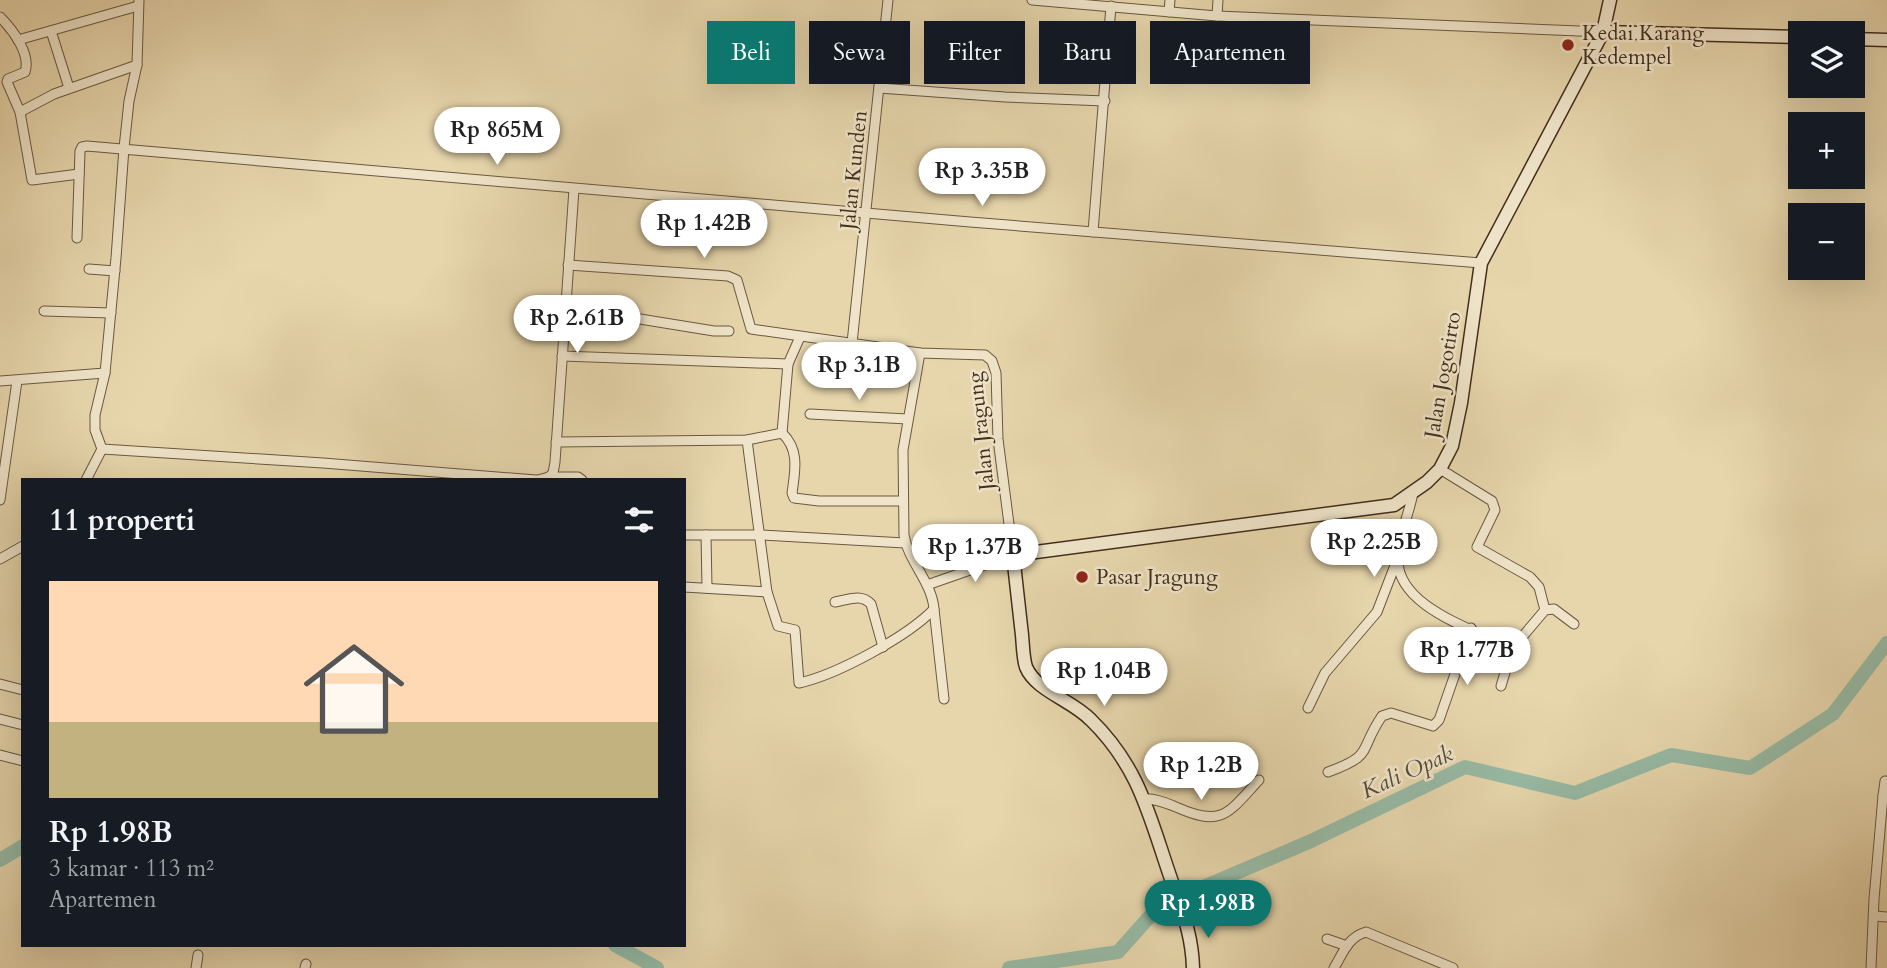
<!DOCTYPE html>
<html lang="id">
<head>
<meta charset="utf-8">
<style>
	:root { --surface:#171b24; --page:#20242c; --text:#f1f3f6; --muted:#9ea1a6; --accent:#0f766e }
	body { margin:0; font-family:Cardo,serif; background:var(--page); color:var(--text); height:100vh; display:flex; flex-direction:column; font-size:26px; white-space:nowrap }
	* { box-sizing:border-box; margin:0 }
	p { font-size:23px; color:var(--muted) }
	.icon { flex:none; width:38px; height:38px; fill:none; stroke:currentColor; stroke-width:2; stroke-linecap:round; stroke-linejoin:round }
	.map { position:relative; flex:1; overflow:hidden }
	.side { position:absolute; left:21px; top:478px; width:665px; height:469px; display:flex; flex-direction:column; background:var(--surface); border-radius:0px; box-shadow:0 7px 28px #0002 }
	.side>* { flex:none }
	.hud { position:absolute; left:707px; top:21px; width:665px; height:63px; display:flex; gap:14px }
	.fabs { position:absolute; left:1788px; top:21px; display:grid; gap:14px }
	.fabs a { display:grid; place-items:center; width:77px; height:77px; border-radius:0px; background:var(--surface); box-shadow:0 7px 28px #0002; font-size:35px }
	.price { position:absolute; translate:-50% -60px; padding:0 16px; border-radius:24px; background:#fff; color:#222; font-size:23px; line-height:46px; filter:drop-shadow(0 2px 4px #0008) }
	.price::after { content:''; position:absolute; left:50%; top:42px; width:21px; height:16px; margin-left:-10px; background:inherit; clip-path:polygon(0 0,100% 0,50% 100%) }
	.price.active { background:var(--accent); color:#fff }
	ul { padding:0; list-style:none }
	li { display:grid; align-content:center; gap:14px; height:371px; padding:0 28px }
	li span { display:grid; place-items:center; height:217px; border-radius:0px; color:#555 }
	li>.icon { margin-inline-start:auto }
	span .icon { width:126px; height:126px; fill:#fffc; stroke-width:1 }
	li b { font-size:30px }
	h2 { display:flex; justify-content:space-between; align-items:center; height:84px; padding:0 28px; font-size:30px }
	.pill { padding:0 24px; border-radius:0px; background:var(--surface); box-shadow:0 7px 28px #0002; font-size:24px; line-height:63px }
	.pill.active { background:var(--accent); color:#fff }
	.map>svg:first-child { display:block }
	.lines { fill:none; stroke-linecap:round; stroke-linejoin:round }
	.river { stroke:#97baa5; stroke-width:14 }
	.street-casing { stroke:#6b5840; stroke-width:11 }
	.secondary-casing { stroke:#422e1c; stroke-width:15 }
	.street { stroke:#efe4c9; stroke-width:9 }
	.secondary { stroke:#efe4c9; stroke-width:12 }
	.poi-dot { fill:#8f2418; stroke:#efe4c9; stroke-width:2.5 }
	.labels { text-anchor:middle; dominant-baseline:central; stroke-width:5; stroke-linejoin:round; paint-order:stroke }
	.poi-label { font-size:21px; fill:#422e1c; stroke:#efe4c9; text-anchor:start }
	.street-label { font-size:21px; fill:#422e1c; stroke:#efe4c9 }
	.water-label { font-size:23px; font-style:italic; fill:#534a37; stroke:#efe4c9 }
</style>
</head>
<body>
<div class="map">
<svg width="1887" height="968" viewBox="0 0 1887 968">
	<rect width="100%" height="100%" fill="#e7d6ac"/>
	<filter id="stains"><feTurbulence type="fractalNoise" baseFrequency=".00286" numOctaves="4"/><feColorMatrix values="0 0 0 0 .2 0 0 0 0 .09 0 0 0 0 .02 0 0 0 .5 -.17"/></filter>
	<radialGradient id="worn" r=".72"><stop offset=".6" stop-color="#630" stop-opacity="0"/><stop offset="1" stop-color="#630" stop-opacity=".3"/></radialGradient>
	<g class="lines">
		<!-- river -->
		<g class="river">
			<path d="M0 860 23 846"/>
			<path d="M615 945 657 968"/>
			<path d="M1009 968 1118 952 1159 906 1311 841 1465 767 1575 793 1671 755 1750 768 1833 714 1887 643"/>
		</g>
		<defs>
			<g id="street">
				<path d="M1032 0 1217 16 1603 32"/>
				<path d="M1169 12 1170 0"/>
				<path d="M1217 16 1218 0"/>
				<path d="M0 17C13 30 31 54 25 72L8 79 7 82 20 112"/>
				<path d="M51 31 69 88"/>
				<path d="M18 40 138 6"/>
				<path d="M879 88 1005 97 1105 101"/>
				<path d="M79 174 32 180 20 112 54 94 137 65"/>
				<path d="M1093 232 1111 6"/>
				<path d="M77 238 80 151 82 147 87 146 970 222 1481 263"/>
				<path d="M568 265 728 276 737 280 751 329 920 353 985 355 992 361 996 373 998 439 1013 555 927 585"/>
				<path d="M89 269 115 271"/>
				<path d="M566 307 714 331H729"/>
				<path d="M44 311 111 313"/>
				<path d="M852 343 888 0"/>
				<path d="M562 356 788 364"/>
				<path d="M0 381 105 373"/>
				<path d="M810 414 908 419"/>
				<path d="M782 433C800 450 795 471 792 493L794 498 819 501H903"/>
				<path d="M747 440 767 592 778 626 795 630 799 683C836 675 907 637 934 609 932 582 908 561 904 535L903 450 920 353"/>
				<path d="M556 442 747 440 782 433 788 364 800 337"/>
				<path d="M102 449 323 463 536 480"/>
				<path d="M1440 469 1492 501 1495 510 1477 547 1530 577 1539 587 1545 610"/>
				<path d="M549 477H578L582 480"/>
				<path d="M86 480 102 449 95 430V415L105 373 116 258 124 148 129 101 137 65 139 0"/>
				<path d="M538 480 549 477 553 473 555 462 574 189"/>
				<path d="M1413 493C1409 514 1399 535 1398 556 1394 607 1475 629 1512 649"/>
				<path d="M0 500 17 381"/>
				<path d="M684 535H761L905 543"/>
				<path d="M706 535 707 588"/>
				<path d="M0 559 23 546"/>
				<path d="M684 587 767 592"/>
				<path d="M835 602C848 600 861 593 871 604L883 647"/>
				<path d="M934 609 944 699"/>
				<path d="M0 684 23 690"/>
				<path d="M1501 686 1512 649 1545 610 1554 609 1574 624"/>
				<path d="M1308 708 1325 673 1377 612 1397 560"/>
				<path d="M0 719 23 725"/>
				<path d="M0 755 23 761"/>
				<path d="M1328 772C1375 755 1358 751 1382 716L1391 713 1433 726 1439 720 1471 628"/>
				<path d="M1883 796 1885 781"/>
				<path d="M1144 799C1155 798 1166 803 1176 807 1223 828 1228 813 1259 780"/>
				<path d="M1874 916 1887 917"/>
				<path d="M1327 939 1347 946"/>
				<path d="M196 968 198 955"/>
				<path d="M305 968 306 964"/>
				<path d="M1334 968C1343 953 1348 937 1366 932L1453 968"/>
				<path d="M1871 968 1874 899 1883 796H1887"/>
			</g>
			<g id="secondary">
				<path d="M1603 32 1801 37"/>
				<path d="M1853 39 1887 40"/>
				<path d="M1193 968C1192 932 1181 909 1170 876 1149 815 1139 767 1091 720 1072 700 1036 691 1026 667 1023 658 1023 645 1022 635 1019 609 1016 582 1013 555L1394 505 1427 482 1440 469 1452 446 1461 403 1481 263 1603 32 1610 0"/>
			</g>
		</defs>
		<!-- street casing -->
		<use href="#street" class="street-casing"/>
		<!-- secondary casing -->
		<use href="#secondary" class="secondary-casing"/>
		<!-- street -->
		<use href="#street" class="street"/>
		<!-- secondary -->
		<use href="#secondary" class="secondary"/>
	</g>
	<!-- markers -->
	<g class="poi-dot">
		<circle cx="1568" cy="45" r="7"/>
		<circle cx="1082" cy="577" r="7"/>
	</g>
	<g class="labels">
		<!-- poi labels -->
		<g class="poi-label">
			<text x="1582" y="33">Kedai Karang<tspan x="1582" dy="24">Kedempel</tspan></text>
			<text x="1096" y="577">Pasar Jragung</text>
		</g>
		<!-- street labels -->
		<g class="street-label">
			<text transform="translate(854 170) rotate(-84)">Jalan Kunden</text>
			<text transform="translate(1443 375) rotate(-80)">Jalan Jogotirto</text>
			<text transform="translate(981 431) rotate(-96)">Jalan Jragung</text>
		</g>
		<!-- water labels -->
		<g class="water-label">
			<text transform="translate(1407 772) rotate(-24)">Kali Opak</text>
		</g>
	</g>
	<rect width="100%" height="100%" filter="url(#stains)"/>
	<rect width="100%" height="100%" fill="url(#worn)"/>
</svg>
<div class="fabs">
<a><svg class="icon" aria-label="layers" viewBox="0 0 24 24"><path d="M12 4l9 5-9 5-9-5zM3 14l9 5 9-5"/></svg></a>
<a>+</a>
<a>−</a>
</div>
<b class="price" style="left:497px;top:167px">Rp 865M</b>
<b class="price" style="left:982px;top:208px">Rp 3.35B</b>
<b class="price" style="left:704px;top:260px">Rp 1.42B</b>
<b class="price" style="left:577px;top:355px">Rp 2.61B</b>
<b class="price" style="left:859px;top:402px">Rp 3.1B</b>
<b class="price" style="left:1374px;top:579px">Rp 2.25B</b>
<b class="price" style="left:975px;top:584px">Rp 1.37B</b>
<b class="price" style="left:1467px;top:687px">Rp 1.77B</b>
<b class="price" style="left:1104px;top:708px">Rp 1.04B</b>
<b class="price" style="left:1201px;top:802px">Rp 1.2B</b>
<b class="price active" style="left:1208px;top:940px">Rp 1.98B</b>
<div class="hud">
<a class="pill active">Beli</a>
<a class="pill">Sewa</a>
<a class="pill">Filter</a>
<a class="pill">Baru</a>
<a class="pill">Apartemen</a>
</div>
<section class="side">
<h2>11 properti<svg class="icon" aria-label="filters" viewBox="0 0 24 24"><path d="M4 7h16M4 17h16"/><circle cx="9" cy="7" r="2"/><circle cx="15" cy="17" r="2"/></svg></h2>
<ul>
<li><span style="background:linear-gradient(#ffd9b3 65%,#c2b280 0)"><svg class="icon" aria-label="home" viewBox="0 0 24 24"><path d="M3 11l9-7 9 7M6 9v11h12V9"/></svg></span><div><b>Rp 1.98B</b><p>3 kamar · 113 m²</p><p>Apartemen</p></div></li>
</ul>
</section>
</div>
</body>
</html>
